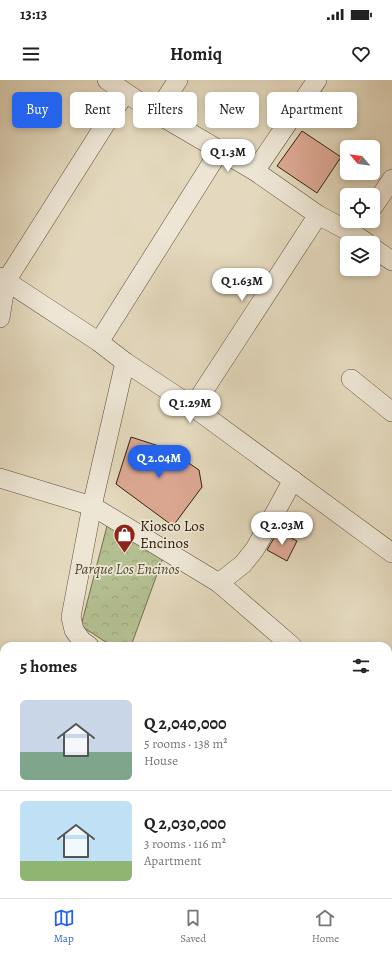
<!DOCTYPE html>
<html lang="en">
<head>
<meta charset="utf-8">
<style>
	:root { --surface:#fff; --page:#f2f2f2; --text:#222; --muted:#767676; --line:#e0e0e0; --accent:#2563eb }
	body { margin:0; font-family:Alegreya,serif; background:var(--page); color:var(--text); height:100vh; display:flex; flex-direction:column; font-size:15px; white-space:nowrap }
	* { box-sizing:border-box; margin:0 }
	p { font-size:13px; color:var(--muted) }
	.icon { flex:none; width:22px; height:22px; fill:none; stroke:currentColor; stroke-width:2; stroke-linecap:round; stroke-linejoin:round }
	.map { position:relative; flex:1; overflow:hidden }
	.panel { position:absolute; left:0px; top:562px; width:392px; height:256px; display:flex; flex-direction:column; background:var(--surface); border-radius:12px 12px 0 0; box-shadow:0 2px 6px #0003 }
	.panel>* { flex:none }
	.hud { position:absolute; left:12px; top:12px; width:368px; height:36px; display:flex; gap:8px }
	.needle { width:26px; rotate:298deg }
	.tools { position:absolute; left:340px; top:60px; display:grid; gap:8px }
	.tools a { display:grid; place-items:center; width:40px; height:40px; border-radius:6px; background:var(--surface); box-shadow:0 2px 6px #0003; font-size:20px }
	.price { position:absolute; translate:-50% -34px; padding:0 9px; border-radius:14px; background:#fff; color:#222; font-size:13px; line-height:26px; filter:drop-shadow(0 1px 2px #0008) }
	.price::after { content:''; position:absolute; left:50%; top:24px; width:12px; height:9px; margin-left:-6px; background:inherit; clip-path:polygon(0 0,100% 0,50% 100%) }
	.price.active { background:var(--accent); color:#fff }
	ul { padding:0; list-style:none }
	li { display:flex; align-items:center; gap:12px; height:100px; padding:0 20px }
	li+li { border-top:1px solid var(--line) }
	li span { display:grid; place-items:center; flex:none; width:112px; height:80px; border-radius:6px; color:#555 }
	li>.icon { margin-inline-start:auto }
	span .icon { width:48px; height:48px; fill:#fffc; stroke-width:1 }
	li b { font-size:17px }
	h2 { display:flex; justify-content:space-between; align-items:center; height:48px; padding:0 20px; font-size:17px }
	.pill { padding:0 14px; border-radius:6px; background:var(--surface); box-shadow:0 2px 6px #0003; font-size:14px; line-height:36px }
	.pill.active { background:var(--accent); color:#fff }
	.status { display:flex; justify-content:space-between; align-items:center; height:28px; padding:0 20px; background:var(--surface); direction:ltr }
	.status svg { height:11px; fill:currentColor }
	header { display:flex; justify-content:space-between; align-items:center; height:52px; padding:0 20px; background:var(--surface); font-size:18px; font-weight:700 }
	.menu { display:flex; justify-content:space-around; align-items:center; height:56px; border-top:1px solid var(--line); background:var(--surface); font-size:11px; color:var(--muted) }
	.menu a { display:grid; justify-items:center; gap:2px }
	.menu .active { color:var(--accent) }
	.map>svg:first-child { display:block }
	.park { fill:url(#park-crowns); stroke:#727151 }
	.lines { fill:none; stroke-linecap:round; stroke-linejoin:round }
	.river { stroke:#95baaf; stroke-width:31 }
	.building { fill:#dea994; stroke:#312311 }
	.street-casing { stroke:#5e503c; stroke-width:20 }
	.street { stroke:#ede6d5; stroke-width:19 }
	.labels { text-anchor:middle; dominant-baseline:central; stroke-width:3.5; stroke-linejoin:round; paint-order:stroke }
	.poi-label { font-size:15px; fill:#312311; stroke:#ede6d5; text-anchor:start }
	.park-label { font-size:15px; font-style:italic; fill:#524a31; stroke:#ede6d5 }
</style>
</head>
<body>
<div class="status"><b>13:13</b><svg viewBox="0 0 49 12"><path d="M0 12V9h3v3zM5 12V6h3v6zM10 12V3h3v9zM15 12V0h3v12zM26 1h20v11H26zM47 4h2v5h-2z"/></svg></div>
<header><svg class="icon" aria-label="menu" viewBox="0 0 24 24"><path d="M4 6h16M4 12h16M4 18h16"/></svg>Homiq<svg class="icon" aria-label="heart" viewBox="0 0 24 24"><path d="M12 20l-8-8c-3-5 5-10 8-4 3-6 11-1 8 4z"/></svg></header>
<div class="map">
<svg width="392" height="818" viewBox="0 0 392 818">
	<defs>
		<pattern id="park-crowns" width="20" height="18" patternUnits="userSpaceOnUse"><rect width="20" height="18" fill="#b4bf91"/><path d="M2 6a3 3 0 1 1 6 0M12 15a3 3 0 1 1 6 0" fill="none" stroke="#9ba47c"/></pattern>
	</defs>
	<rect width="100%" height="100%" fill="#e4d9be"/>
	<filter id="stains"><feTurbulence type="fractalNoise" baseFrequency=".005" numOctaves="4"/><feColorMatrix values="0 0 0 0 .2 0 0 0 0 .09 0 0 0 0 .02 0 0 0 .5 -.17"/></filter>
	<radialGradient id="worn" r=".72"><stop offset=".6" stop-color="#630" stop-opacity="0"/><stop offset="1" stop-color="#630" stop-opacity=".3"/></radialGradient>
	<!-- park -->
	<path class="park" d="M107 446 164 475 131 566H112L81 546Z"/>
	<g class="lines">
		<!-- river -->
		<g class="river">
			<path d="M388 742 392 738"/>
			<path d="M326 818 328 814"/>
		</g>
	</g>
	<!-- building -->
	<g class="building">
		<path d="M302 51 341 77 317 113 277 86Z"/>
		<path d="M131 357 168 369 199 390 202 407 173 446 116 404Z"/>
		<path d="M278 451 297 461 287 481 267 470Z"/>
	</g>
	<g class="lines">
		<defs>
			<g id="street">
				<path d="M107 0 156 33 255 91 318 135 354 154 367 163"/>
				<path d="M156 33 178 0"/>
				<path d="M255 91 317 0"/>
				<path d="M373 127 392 99"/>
				<path d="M373 168 392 181"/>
				<path d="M0 197 99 262 125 282 193 327 392 473"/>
				<path d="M0 238 6 201 125 13"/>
				<path d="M99 262 220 70"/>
				<path d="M351 299 392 332"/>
				<path d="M193 327 318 135"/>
				<path d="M0 398 92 426 219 503 292 566"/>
				<path d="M219 503 243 484 255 469 293 400"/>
				<path d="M89 566 82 561 74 550 71 537 92 426 125 282"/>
				<path d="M0 635 4 637"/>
				<path d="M388 646 392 650"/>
				<path d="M0 711 4 713"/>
				<path d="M0 793 4 783"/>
				<path d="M131 814V818"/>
				<path d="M154 814V818"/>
			</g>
		</defs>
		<!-- street casing -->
		<use href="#street" class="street-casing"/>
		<!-- street -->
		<use href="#street" class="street"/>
	</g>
	<!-- icons -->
	<defs>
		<symbol id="shop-pin" viewBox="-11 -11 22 30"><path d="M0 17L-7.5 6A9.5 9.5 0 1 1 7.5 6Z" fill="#8f2418" stroke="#ede6d5"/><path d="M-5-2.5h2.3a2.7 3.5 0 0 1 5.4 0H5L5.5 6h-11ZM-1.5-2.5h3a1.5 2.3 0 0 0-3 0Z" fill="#fff"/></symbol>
	</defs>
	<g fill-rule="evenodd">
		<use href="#shop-pin" x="112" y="442" width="25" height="34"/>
	</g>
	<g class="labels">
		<!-- poi labels -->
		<g class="poi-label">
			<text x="140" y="446">Kiosco Los<tspan x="140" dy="17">Encinos</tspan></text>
		</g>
		<!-- park labels -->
		<g class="park-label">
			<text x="127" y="489">Parque Los Encinos</text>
		</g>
	</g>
	<rect width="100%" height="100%" filter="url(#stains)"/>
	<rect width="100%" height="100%" fill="url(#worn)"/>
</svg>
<div class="tools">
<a><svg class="needle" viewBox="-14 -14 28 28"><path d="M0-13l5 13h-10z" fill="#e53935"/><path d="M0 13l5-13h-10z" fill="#767676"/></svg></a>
<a><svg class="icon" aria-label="locate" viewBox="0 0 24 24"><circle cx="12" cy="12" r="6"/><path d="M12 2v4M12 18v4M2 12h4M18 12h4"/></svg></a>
<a><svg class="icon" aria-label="layers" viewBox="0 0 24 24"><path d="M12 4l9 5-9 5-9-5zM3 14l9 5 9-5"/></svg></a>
</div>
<b class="price" style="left:228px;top:93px">Q 1.3M</b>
<b class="price" style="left:242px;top:222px">Q 1.63M</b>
<b class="price" style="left:190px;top:344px">Q 1.29M</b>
<b class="price active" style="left:159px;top:399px">Q 2.04M</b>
<b class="price" style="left:282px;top:466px">Q 2.03M</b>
<div class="hud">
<a class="pill active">Buy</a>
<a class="pill">Rent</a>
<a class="pill">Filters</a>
<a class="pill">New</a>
<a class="pill">Apartment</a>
</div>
<section class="panel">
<h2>5 homes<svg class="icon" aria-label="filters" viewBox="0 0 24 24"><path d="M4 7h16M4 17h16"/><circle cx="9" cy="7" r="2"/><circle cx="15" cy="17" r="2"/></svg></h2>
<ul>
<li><span style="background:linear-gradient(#c9d6e8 65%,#7fa58c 0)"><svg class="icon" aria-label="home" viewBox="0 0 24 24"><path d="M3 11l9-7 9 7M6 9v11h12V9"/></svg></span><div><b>Q 2,040,000</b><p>5 rooms · 138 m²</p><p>House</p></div></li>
<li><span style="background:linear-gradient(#bfe0f5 75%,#8fb573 0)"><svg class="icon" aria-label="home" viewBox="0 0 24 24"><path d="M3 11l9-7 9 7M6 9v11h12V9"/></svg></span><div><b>Q 2,030,000</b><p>3 rooms · 116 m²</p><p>Apartment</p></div></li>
</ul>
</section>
</div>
<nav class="menu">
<a class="active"><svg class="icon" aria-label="map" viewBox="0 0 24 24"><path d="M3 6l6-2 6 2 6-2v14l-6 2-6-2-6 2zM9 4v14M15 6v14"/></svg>Map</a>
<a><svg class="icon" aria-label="saved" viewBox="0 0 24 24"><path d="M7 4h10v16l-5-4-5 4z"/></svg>Saved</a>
<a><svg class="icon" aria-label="home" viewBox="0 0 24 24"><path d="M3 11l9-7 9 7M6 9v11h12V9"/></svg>Home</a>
</nav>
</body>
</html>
